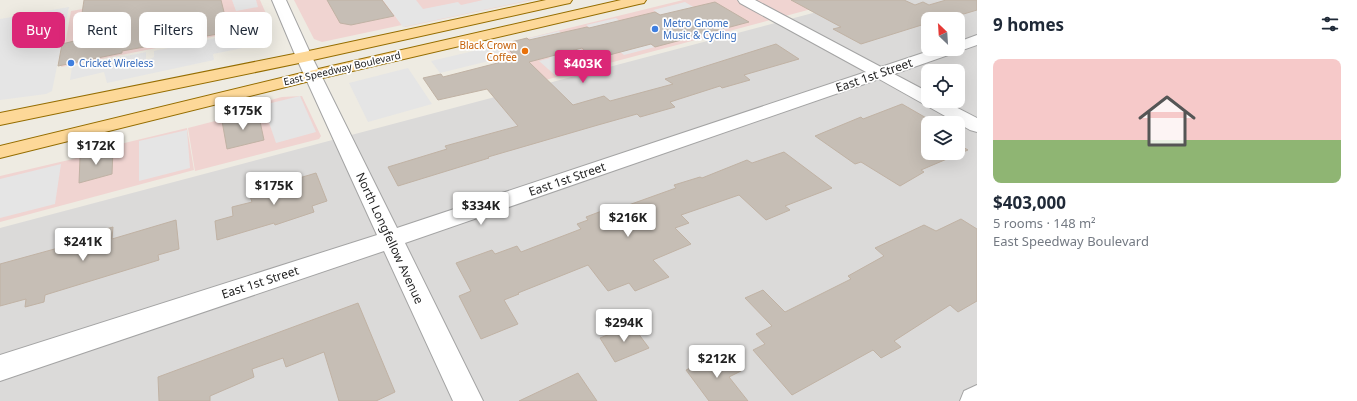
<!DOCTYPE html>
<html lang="en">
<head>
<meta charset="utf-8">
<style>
	:root { --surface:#fff; --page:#f6f6f7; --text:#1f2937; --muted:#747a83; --accent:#db2777 }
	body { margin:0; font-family:"Noto Sans",sans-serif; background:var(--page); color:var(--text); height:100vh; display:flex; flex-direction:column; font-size:15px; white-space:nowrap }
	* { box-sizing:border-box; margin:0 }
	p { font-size:13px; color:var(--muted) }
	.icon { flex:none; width:22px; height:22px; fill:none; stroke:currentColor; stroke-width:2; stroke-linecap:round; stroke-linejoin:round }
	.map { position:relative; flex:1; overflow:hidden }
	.sheet { display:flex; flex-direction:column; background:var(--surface); width:380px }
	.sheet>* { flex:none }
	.hud { position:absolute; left:12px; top:12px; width:380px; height:36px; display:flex; gap:8px }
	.needle { width:26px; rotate:335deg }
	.buttons { position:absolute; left:921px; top:12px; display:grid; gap:8px }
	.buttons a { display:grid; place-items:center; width:44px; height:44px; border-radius:8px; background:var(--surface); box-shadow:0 4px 16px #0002; font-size:20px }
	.price { position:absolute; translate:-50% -34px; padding:0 9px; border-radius:4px; background:#fff; color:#222; font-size:13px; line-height:26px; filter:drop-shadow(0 1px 2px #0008) }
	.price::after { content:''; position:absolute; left:50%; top:24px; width:12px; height:9px; margin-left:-6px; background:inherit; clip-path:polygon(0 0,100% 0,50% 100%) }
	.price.on { background:var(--accent); color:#fff }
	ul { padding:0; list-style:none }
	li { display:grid; align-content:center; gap:8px; height:212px; padding:0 16px }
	li span { display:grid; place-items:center; height:124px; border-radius:8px; color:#555 }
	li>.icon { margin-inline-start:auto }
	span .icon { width:72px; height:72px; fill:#fffc; stroke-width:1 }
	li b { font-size:17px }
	h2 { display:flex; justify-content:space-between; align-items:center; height:48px; padding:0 16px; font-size:17px }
	.tag { padding:0 14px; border-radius:8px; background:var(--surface); box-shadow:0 4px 16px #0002; font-size:14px; line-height:36px }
	.tag.on { background:var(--accent); color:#fff }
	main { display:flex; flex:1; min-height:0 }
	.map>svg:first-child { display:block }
	.residential { fill:#dbdad9; fill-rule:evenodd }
	.commercial { fill:#f0d4d1 }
	.parking { fill:#e5e5e5 }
	.building { fill:#c6beb5; stroke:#c0b2a4 }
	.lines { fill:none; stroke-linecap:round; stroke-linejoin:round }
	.minor-casing { stroke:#a4a4a4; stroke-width:2 }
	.primary-casing { stroke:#956d00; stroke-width:2 }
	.minor { fill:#fff; fill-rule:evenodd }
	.primary { fill:#fdd898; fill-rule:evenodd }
	.shop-dot { fill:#3f7fe0; stroke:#fff; stroke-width:1.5 }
	.food-dot { fill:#e8710a; stroke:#fff; stroke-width:1.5 }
	.labels { text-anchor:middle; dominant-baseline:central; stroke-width:3.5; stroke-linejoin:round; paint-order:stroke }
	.far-shop-label { font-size:10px; fill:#366cbe; stroke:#fff; text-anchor:start }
	.far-food-label { font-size:10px; fill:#c56008; stroke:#fff; text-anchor:end }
	.far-street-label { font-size:10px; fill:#1d1d1d; stroke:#fff }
	.street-label { font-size:12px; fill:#1d1d1d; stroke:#fff }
</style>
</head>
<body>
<main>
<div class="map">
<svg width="977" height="401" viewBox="0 0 977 401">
	<rect width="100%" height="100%" fill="#eeebe2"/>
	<!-- residential -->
	<path class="residential" d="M862 0H977V401H0V228ZM928 19H958V49H928ZM928 71H958V101H928ZM928 123H958V153H928Z"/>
	<!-- commercial -->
	<g class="commercial">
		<path d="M136 0H260L271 25 61 67 71 11Z"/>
		<path d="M294 0H383L402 25 322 42 314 39Z"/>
		<path d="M384 0H533L405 27Z"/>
		<path d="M683 0H845L538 82 500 45Z"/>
		<path d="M302 96 321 136 319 139 195 171 188 128 219 120 218 114 282 97Z"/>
		<path d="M187 128 194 170 0 222V176L73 159 112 146Z"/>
	</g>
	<!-- parking -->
	<g class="parking">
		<path d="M232 0H256L258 7 236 11Z"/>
		<path d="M383 0H416L423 9 458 2 461 5 483 0H530L403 27Z"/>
		<path d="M685 2 729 28 695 37 653 10Z"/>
		<path d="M69 7 52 91 46 94 0 100V19Z"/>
		<path d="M616 18 655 47 624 55 586 25Z"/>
		<path d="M260 21 267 43 213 54 214 60 107 83 104 72 70 80 72 67 146 52V59H150L154 57V51L225 36 227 43 235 41 231 25Z"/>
		<path d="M559 31 599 64 556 76 539 61 550 58 529 38Z"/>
		<path d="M499 45 509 56 440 73 431 61Z"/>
		<path d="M408 68 432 104 368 122 349 83Z"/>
		<path d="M300 96 316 132 276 143 263 105Z"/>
		<path d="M187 130 190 168 139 181V141Z"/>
		<path d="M61 164 55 204 0 218V179Z"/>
	</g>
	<!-- building -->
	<g class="building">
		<path d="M84 0H221L229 32 122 51V53L58 66 62 44 78 40Z"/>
		<path d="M327 0H382L394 16 351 25 340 23Z"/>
		<path d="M791 0H904L915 5 923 2 929 5 946 0H977V10L947 19H928V23L861 44 833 29 841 27Z"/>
		<path d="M715 2 749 22 655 47 651 44 594 59 582 48 529 62 573 105 604 96 610 101 673 84 665 79 776 44 799 59 744 75 750 80 722 88 720 86 670 102 675 107 640 117 637 114 598 125 488 157 489 158 398 186 388 167 447 149 445 146 518 126 487 89 438 100 423 78 441 74 443 77 517 58 503 44 527 38 529 40 587 27 589 28 655 12 660 15Z"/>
		<path d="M902 104 935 123H923L928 126V153H958V144L968 150 921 170 924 172 900 186 861 162 855 164 815 136 861 117 863 119Z"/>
		<path d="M258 112 264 140 227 149 222 121Z"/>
		<path d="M113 150 112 174 79 183 80 158Z"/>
		<path d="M784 152 832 188 785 206 790 210 766 220 739 195 681 215 689 223 675 228 691 244 653 260 669 277 635 291 629 283 608 291 588 265 518 293 519 294 504 300 518 324 481 339 459 296 471 291 456 263 492 250 495 254 517 246 521 252 581 229 577 224 588 220 586 217 607 209 609 212 676 188 674 185 700 177 702 178 747 160 752 163Z"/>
		<path d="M316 173 327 201 312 206 314 212 275 225 274 223 217 240 215 221 233 216 232 207 252 202 249 193Z"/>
		<path d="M961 219 977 229V301L958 312 950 305 894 341 901 347 881 358 873 350 792 395 753 350 765 344 756 334 772 326 745 298 763 290 785 312 851 279 848 276 884 256 875 248 924 225 936 231Z"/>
		<path d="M176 220 179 249 158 255 159 260 45 295 44 302 25 307 26 299 0 306V264L80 242V236L113 227 112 239Z"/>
		<path d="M358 303 395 392 376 401H339L324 352 286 367 283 358 252 369 254 377 210 396V401H159L158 377Z"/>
		<path d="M632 325 649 348 615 362 600 338Z"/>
		<path d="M726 352 741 371 729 377 748 401H709L686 370Z"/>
		<path d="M578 373 597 401H519Z"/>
	</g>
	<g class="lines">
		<defs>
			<g id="minor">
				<path d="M272 0H286L312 57 397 228 866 72 740 3 738 0H755L881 67 935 49H958V42L977 35V45L894 74 928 92V101H944L977 118V132L970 130 879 79 405 243 483 401H453L384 251 0 381V355L377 235 296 57Z"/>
				<path d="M977 385V401H960L964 391Z"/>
			</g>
			<g id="primary">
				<path d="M546 0H572L570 3 565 4 304 62 0 125V113L304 52Z"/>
				<path d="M621 0H646L644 3 639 4 314 80 0 158V146L314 70Z"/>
			</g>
		</defs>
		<!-- minor casing -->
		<use href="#minor" class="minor-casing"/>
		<!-- primary casing -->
		<use href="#primary" class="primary-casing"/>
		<!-- minor -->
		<use href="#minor" class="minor"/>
		<!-- primary -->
		<use href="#primary" class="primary"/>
	</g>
	<!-- markers -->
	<g class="shop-dot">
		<circle cx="655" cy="29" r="4"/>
		<circle cx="71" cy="63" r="4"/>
	</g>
	<circle class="food-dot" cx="525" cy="51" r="4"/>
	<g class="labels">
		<!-- far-shop labels -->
		<g class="far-shop-label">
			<text x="663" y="23">Metro Gnome<tspan x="663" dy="12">Music &amp; Cycling</tspan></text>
			<text x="79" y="63">Cricket Wireless</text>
		</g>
		<!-- far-food labels -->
		<g class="far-food-label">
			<text x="517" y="45">Black Crown<tspan x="517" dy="12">Coffee</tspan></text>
		</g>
		<!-- far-street labels -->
		<g class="far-street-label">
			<text transform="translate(342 68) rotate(-13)">East Speedway Boulevard</text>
		</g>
		<!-- street labels -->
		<g class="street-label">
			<text transform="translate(874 75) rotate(-19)">East 1st Street</text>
			<text transform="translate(567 179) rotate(-19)">East 1st Street</text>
			<text transform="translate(390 238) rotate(65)">North Longfellow Avenue</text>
			<text transform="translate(260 282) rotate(-18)">East 1st Street</text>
		</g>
	</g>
</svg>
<div class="buttons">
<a><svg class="needle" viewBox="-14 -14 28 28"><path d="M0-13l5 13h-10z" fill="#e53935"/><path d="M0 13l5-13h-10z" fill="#747a83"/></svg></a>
<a><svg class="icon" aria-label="locate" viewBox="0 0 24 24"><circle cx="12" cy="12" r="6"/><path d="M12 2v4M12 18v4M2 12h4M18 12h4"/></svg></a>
<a><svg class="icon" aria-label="layers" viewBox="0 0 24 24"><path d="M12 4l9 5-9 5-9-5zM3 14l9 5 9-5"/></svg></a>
</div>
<b class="price on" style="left:583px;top:84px">$403K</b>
<b class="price" style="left:243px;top:131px">$175K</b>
<b class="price" style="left:96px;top:166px">$172K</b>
<b class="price" style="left:274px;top:206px">$175K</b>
<b class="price" style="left:481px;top:226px">$334K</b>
<b class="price" style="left:628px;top:238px">$216K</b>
<b class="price" style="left:83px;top:262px">$241K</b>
<b class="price" style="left:624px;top:343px">$294K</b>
<b class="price" style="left:717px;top:379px">$212K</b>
<div class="hud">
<a class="tag on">Buy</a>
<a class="tag">Rent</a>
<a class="tag">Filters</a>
<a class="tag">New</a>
</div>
</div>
<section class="sheet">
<h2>9 homes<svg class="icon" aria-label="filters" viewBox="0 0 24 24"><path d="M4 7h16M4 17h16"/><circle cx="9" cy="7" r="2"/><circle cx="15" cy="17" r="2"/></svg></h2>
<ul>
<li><span style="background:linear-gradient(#f6c9c9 65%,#8fb573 0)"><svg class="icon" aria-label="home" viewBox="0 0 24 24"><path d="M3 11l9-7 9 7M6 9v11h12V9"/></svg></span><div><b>$403,000</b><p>5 rooms · 148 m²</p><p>East Speedway Boulevard</p></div></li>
</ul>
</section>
</main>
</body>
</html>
